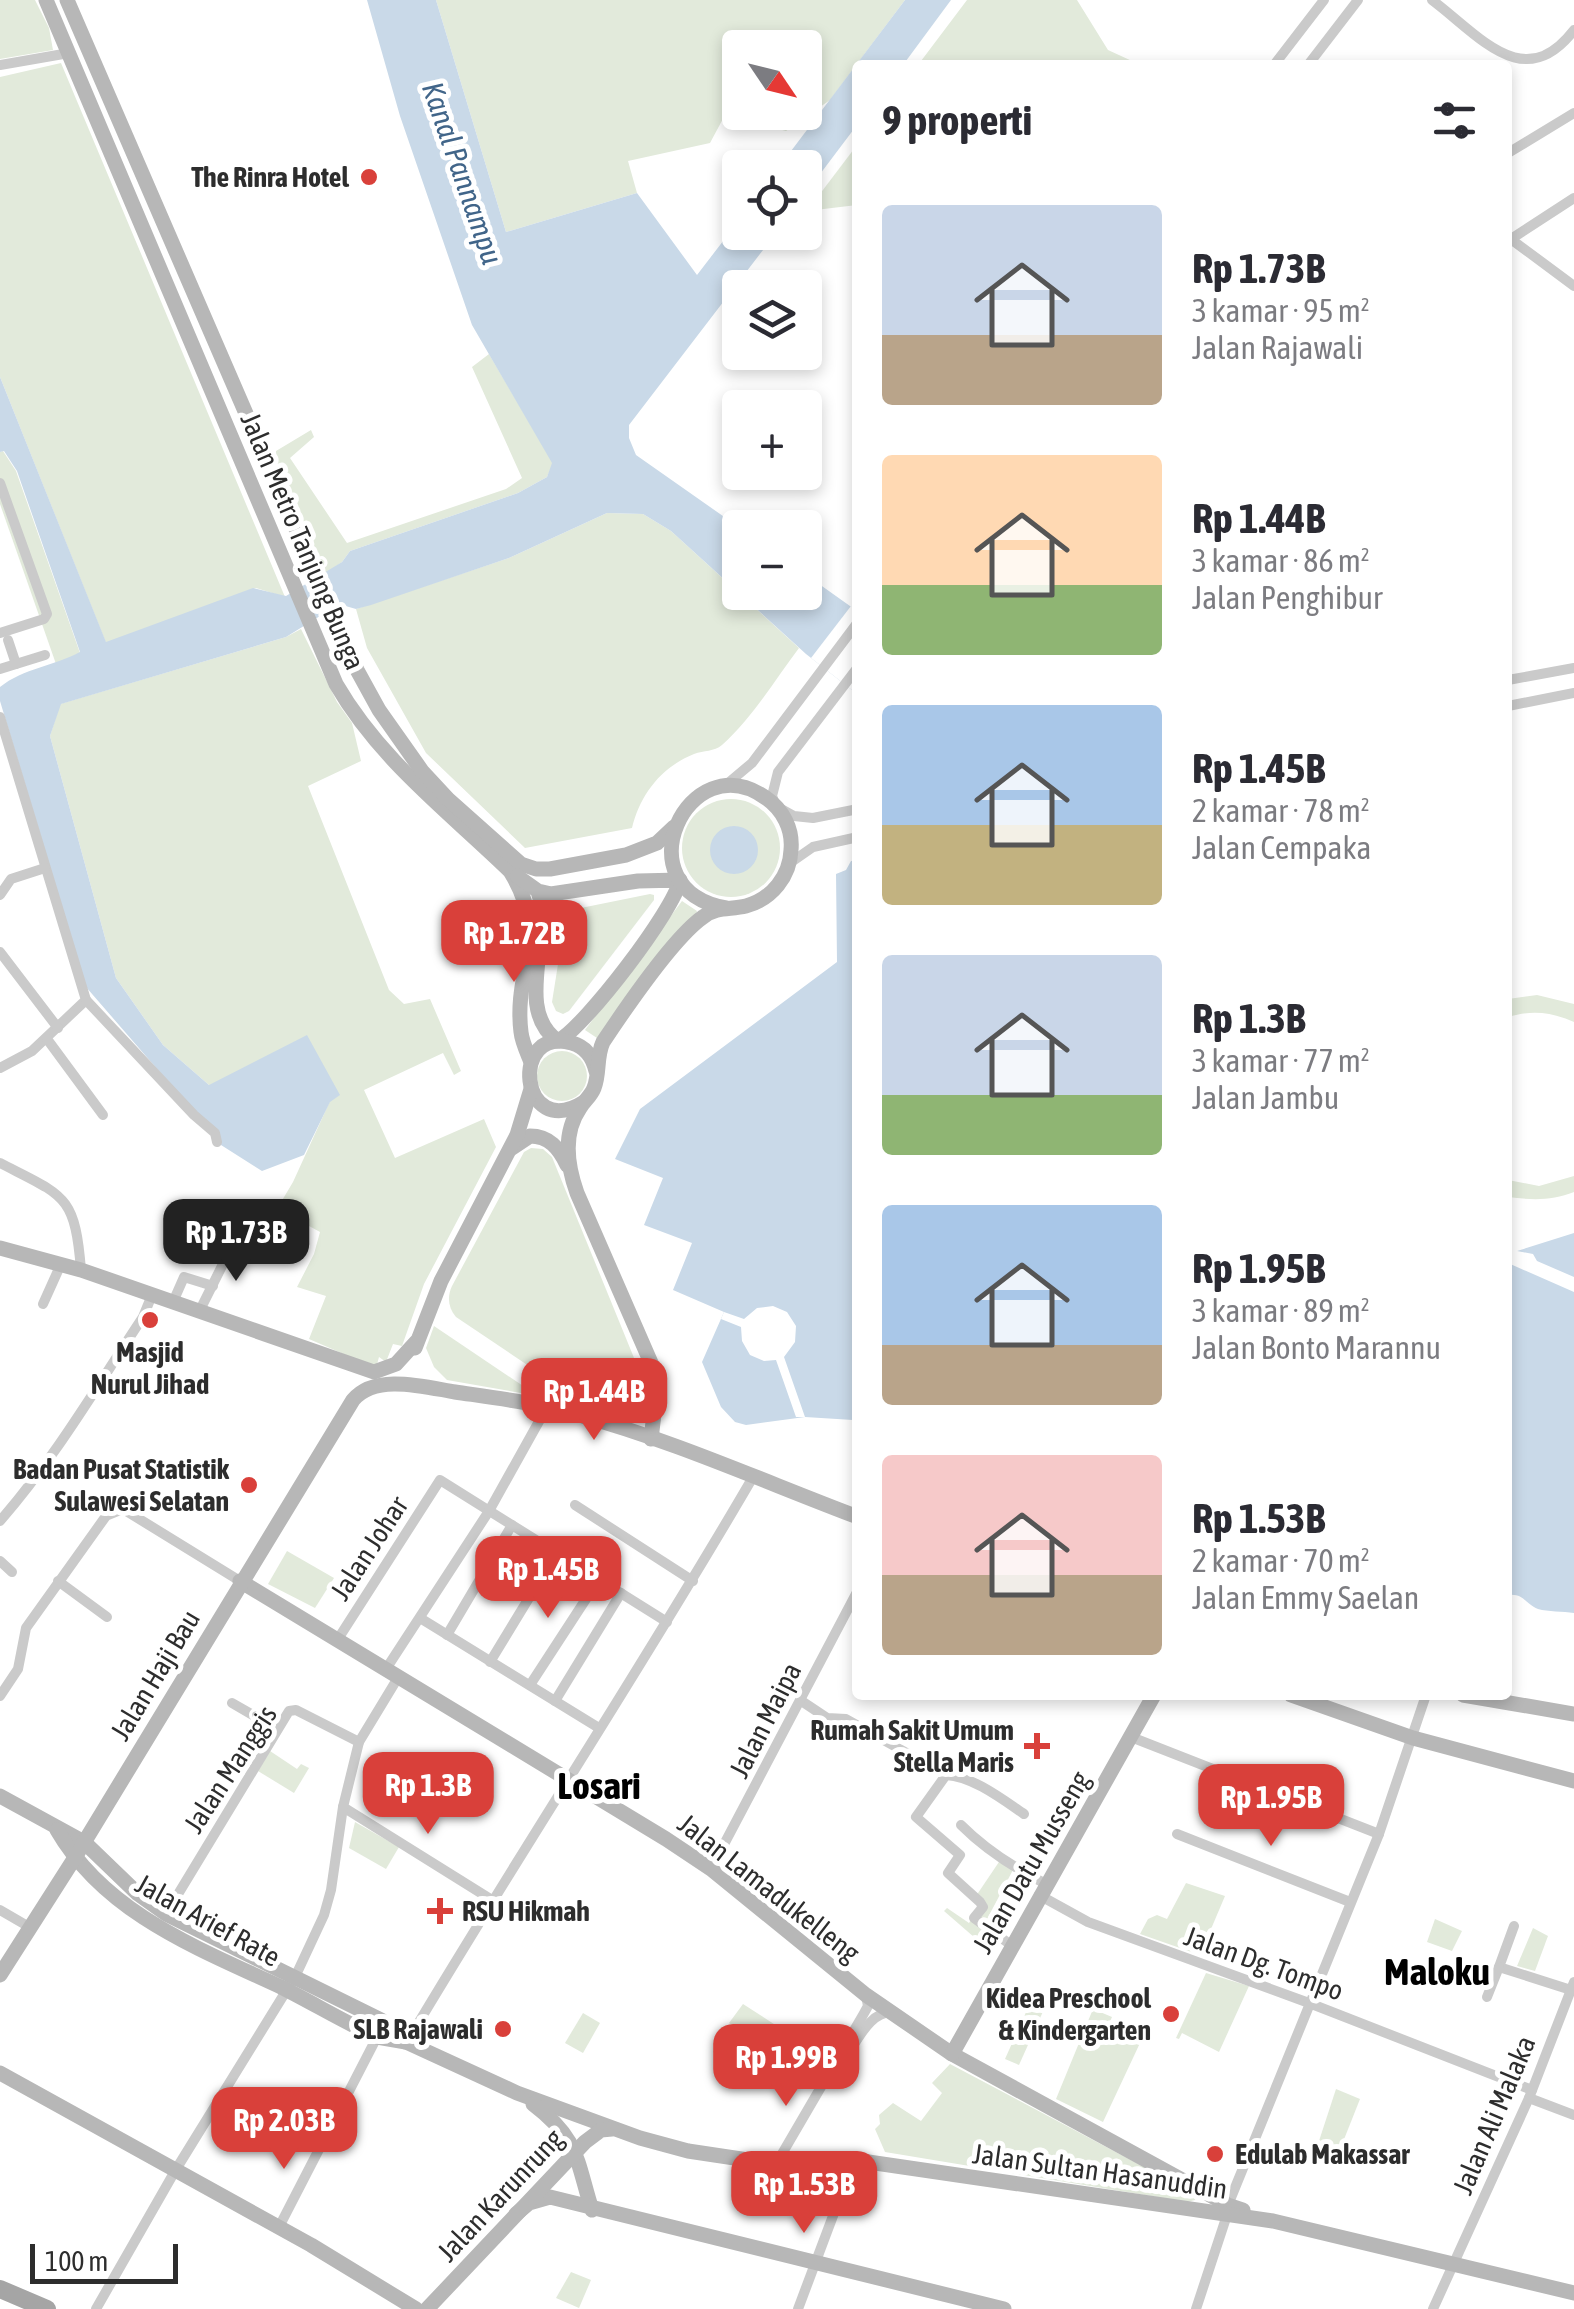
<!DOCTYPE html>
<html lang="id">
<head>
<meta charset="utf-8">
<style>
	:root { --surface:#fff; --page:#f2f2f3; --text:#2b2b33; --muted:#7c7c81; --accent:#d9403a }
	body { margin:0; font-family:"Asap Condensed",sans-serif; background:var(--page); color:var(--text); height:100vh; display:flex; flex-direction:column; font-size:38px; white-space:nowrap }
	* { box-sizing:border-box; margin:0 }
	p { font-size:32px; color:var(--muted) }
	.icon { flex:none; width:55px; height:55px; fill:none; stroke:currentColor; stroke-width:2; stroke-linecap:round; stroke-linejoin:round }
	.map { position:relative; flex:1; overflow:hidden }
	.details { position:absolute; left:852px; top:60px; width:660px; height:1640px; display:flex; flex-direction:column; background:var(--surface); border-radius:10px; box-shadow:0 5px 15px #0003 }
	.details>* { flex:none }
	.needle { width:65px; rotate:125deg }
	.fabs { position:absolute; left:722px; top:30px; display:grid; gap:20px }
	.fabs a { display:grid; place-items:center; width:100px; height:100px; border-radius:10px; background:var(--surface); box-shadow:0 5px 15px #0003; font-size:50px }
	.scale { position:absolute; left:30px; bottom:25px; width:148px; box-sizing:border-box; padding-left:10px; border:5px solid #2d2d2d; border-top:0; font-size:28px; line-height:35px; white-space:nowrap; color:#2d2d2d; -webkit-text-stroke:8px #fff; paint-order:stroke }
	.price { position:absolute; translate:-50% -85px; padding:0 22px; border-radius:20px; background:var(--accent); color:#fff; font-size:32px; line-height:65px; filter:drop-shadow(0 2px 5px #0008) }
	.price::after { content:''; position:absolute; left:50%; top:60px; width:30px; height:22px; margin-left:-15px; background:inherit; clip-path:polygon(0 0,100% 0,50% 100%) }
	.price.current { background:#222; color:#fff }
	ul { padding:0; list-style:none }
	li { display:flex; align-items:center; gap:30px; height:250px; padding:0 30px }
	li span { display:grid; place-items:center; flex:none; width:280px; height:200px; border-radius:10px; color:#555 }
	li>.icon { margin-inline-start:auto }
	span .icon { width:120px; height:120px; fill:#fffc; stroke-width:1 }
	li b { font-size:42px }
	h2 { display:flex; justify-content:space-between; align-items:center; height:120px; padding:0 30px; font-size:42px }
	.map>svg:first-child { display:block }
	.green { fill:#e2eadb; fill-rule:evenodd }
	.water { fill:#c9d9e8 }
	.pier { fill:#fff }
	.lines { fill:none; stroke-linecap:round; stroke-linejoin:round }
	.street { stroke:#cacaca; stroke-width:10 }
	.secondary { stroke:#b7b7b7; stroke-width:15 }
	.primary { stroke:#a5a5a5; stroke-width:18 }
	.poi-dot { fill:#d9403a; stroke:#fff; stroke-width:4 }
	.labels { text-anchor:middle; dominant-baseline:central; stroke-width:10; stroke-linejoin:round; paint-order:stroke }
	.poi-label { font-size:28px; font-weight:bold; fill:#2d2d2d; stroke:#fff; text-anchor:end }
	.street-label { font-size:28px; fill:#2d2d2d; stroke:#fff }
	.water-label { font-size:30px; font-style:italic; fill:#416589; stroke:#fff }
	.district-label { font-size:38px; font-weight:bold; fill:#000; stroke:#fff }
</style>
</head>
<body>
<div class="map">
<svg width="1574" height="2309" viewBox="0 0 1574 2309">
	<rect width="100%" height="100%" fill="#fff"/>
	<!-- green -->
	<g class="green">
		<path d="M0 0H35L49 28 53 50 0 59Z"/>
		<path d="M436 0H905L830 100 786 131 725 115 710 143 628 161 637 193 506 232ZM740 48H805V112H740Z"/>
		<path d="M967 0H1077L1108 50 1132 61 1131 65H918Z"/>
		<path d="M61 63 285 597 256 588 106 643 0 377V77Z"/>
		<path d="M857 145V205L807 211Z"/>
		<path d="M489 354 553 463 547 477 518 493 350 551 342 562 324 575 275 466 276 451 311 430 314 437 290 458 347 543 506 489 522 478 472 367Z"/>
		<path d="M3 451 16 471 80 653 56 664 0 504V452Z"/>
		<path d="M607 513 643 514 671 531 799 648C775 680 752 718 722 745 714 752 704 750 694 754 661 767 640 795 632 828L525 848 426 753 367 648 356 609 509 558Z"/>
		<path d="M301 629 337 702 352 723 361 761 308 786 389 990 404 1004 430 999 461 1071 454 1075 443 1053 364 1090 395 1158 484 1119 496 1147 424 1284 402 1346 393 1344 386 1362 379 1357 376 1368 309 1339 326 1296 297 1287 314 1254 320 1232 298 1220 284 1251 267 1246 265 1229 293 1182 330 1101 339 1095 209 1085 163 1045 116 978 50 736 60 704 286 637Z"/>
		<circle cx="731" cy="848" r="49"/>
		<path d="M650 894 654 895V900L569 1011 563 1014 556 1011 552 1002 566 914 571 910Z"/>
		<path d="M682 901 697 911 696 914 656 960 597 1038 585 1030Z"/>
		<path d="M1537 995 1574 1004V1022C1551 1012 1532 1010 1508 1017V999Z"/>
		<circle cx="562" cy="1076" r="25"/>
		<path d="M531 1148 543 1149 552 1157 641 1375 638 1385 617 1410 575 1397 456 1317C448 1307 447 1297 452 1286L524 1152Z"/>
		<path d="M1574 1176V1192C1552 1201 1531 1200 1508 1197V1180L1539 1186Z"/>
		<path d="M434 1326 538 1396 447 1380 434 1367 426 1348Z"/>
		<path d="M287 1551 334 1578 315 1608 268 1584Z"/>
		<path d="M270 1751 297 1769 301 1764 309 1768 294 1793 258 1771Z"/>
		<path d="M355 1822 399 1847 386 1869 349 1848Z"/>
		<path d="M1003 1856 1014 1868 985 1923 990 1935 982 1944 944 1911 947 1908 969 1923 980 1905 974 1899Z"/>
		<path d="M1186 1883 1225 1896 1200 1955 1140 1934 1148 1919 1157 1915 1167 1919Z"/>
		<path d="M1435 1919 1462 1931 1452 1951 1427 1942Z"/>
		<path d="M1533 1928 1548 1936 1535 1971 1517 1966Z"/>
		<path d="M1206 1973 1249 1986 1219 2052 1182 2033 1179 2039 1176 2038Z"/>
		<path d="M1031 2001 1045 2007 1019 2065 1005 2059Z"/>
		<path d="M743 2004 780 2028 766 2047 729 2023Z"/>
		<path d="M1093 2009 1112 2017 1107 2028 1140 2043 1103 2122 1056 2099Z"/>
		<path d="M583 2013 600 2023 583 2053 565 2043Z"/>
		<path d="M726 2033 760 2056 747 2076 713 2052Z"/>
		<path d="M950 2064 1191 2192 1196 2195 1195 2200 1187 2202 885 2152 875 2129 880 2124 879 2115 893 2103 921 2121 942 2093 932 2083Z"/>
		<path d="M1336 2089 1360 2099 1339 2152 1318 2144Z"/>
		<path d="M571 2272 591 2280 579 2308 556 2298Z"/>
	</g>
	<!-- water -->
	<g class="water">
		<path d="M367 0H436L506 232 637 193 697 275 740 219V232L776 233 629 425V438L636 455 740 528V592H805V574L857 611V694L806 654 671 531 643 514 607 513 509 558 371 605 356 609 342 605 333 608 286 637 61 704 50 736 116 978 163 1045 209 1085 307 1035 340 1095 330 1102 304 1155 262 1171 221 1145 219 1135 197 1115 86 987 0 701V687C24 668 54 666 80 652L17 471 4 451 0 452V377L106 642 253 588 286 596 342 562 350 551 518 493 547 477 552 463 472 325 400 116Z"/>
		<path d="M905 0H951L903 65H858L857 125 805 194V168L779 167Z"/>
		<circle cx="734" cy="850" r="24"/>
		<path d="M857 860 858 1415 853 1420 805 1417 746 1425 735 1422 721 1407 702 1362 724 1312 673 1290 692 1243 644 1225 663 1178 615 1159 640 1109 837 962 836 874 846 870 851 861Z"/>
		<path d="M1574 1233V1277L1537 1261 1533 1254 1517 1251Z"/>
		<path d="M1508 1263 1574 1292V1613C1563 1611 1548 1612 1538 1609 1525 1604 1524 1593 1508 1595Z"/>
	</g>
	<!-- pier -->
	<g class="pier">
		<path d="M851 606 857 611V694L811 658Z"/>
		<path d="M773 1306 787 1312 796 1326 795 1342 784 1357 805 1417H796L776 1360 764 1361 750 1355 742 1341 741 1327 721 1319 724 1312 744 1319 757 1308Z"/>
	</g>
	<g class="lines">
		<!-- street -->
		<g class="street">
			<path d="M1432 0C1480 36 1524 95 1574 30"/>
			<path d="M0 65 69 53"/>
			<path d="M1274 65 1324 0"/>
			<path d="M1308 65 1358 0"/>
			<path d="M1508 153 1574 113"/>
			<path d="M1508 237 1574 286"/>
			<path d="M1511 239 1574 198"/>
			<path d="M0 483 47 614 44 619 0 633"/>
			<path d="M8 640 16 664 45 655"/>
			<path d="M858 667 778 772 772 796 776 806 794 816 813 818 858 809"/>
			<path d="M0 669 16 664"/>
			<path d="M1508 680 1574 668"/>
			<path d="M1508 706 1574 693"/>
			<path d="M0 717 86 1000 32 1051 0 1068"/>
			<path d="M727 784 752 763 858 622"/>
			<path d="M790 863 813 847 858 837"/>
			<path d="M0 895 11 879 45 868"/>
			<path d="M0 952 58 1028"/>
			<path d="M86 1000 194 1115 215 1133 217 1142"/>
			<path d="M47 1039 103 1115"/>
			<path d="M0 1163C64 1196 75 1194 81 1270"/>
			<path d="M173 1302 184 1277 213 1286"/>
			<path d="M43 1304 61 1264"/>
			<path d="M199 1312 236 1238"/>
			<path d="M575 1505 693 1581"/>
			<path d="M0 1521C57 1455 95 1389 143 1317L152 1295"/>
			<path d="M0 1561 12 1572"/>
			<path d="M58 1581 107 1617"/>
			<path d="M420 1618 599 1728"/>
			<path d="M447 1635 512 1525"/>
			<path d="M338 1639 440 1480 667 1622"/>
			<path d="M490 1662 557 1552"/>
			<path d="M386 1669 489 1511 547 1407"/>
			<path d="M530 1685 599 1579"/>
			<path d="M0 1696 18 1669 26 1628 106 1516 123 1509 240 1581"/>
			<path d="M800 1700 827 1718 846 1719 946 1775 916 1817 960 1855 948 1873 980 1902 983 1907 974 1918 1011 1945"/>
			<path d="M555 1701 621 1593"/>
			<path d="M232 1703 277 1729"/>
			<path d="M1131 1737 1379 1834"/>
			<path d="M946 1775C972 1776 1002 1799 1024 1814"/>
			<path d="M343 1807 492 1900"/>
			<path d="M961 1825C986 1850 1014 1868 1046 1884"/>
			<path d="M1177 1834 1350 1902"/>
			<path d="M711 1869 858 1590"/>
			<path d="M1039 1895 1088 1922 1309 2003 1532 2090"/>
			<path d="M0 1910 31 1928"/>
			<path d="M166 1914 289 1711 296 1710 359 1742"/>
			<path d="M1514 1926 1499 1967 1571 1990"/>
			<path d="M1487 1997 1499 1967"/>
			<path d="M407 2042C520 1852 642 1668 753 1477"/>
			<path d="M849 2052C860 2036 871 2012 892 2012"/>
			<path d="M1529 2098 1574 2115"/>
			<path d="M779 2159 863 2015 868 2006 866 1995"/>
			<path d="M1228 2205 1379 1834 1426 1695"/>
			<path d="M279 2227 377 2037"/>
			<path d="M96 2309 175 2171 296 1975 324 1915 331 1890 343 1807 359 1742 399 1676"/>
			<path d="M798 2309 854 2160"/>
			<path d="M1196 2309 1227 2215"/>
			<path d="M1433 2309 1529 2098 1574 1982"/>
		</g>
		<!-- secondary -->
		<g class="secondary">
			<path d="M46 0 336 684C380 760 447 810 510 871 551 937 513 968 521 1032 522 1042 527 1052 531 1062"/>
			<path d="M67 0 357 670 379 710 422 771 448 799 521 864 536 869H550L626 855 657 843 674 827"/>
			<path d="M517 876 538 891 551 894 638 881 680 880C675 909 585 1027 558 1041 513 1010 553 938 538 891"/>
			<path d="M584 1102C519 1143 509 1024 572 1043 586 1047 593 1058 596 1071"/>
			<path d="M512 1148 530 1136C549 1136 559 1148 567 1165"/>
			<path d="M0 1248 81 1270 374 1372 396 1364 416 1342"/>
			<path d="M415 1348 441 1281 517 1135 531 1089"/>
			<path d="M651 1439 657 1389 655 1372 577 1193C567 1165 562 1134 580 1108 584 1101 591 1096 594 1088 600 1073 596 1057 603 1042 625 1009 673 938 703 917 717 906 730 910 746 906 772 899 790 876 791 850 793 829 783 810 766 798 688 742 620 889 726 908"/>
			<path d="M240 1581 666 1839 711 1869 866 1995 952 2054 1228 2205 1243 2210"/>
			<path d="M1291 1695 1413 1738 1574 1781"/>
			<path d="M1463 1695 1574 1714"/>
			<path d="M0 1796 84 1842 138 1894 166 1914 381 2020 406 2042"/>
			<path d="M57 1830C105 1913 197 1948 281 1987 313 2003 344 2022 377 2037L406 2042 517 2093 640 2138 688 2151 748 2160 848 2159 1273 2221 1574 2293"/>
			<path d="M0 1975 74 1859 353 1400C375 1373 425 1387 455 1392 496 1398 537 1403 576 1414 672 1440 765 1482 858 1517"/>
			<path d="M952 2054 1154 1695"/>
			<path d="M0 2073 311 2245 416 2309"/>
			<path d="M533 2104C579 2139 576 2159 592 2210"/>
			<path d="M516 2214 529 2203 550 2197 1004 2309"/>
			<path d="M427 2309 585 2142 601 2130 612 2129"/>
		</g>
		<!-- primary -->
		<path class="primary" d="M0 2289 47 2309"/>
	</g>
	<!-- markers -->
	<g class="poi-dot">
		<circle cx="369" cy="177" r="10"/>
		<circle cx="150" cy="1320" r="10"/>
		<circle cx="249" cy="1485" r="10"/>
		<path d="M1032 1731h10v10h10v10h-10v10h-10v-10h-10v-10h10z"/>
		<path d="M435 1896h10v10h10v10h-10v10h-10v-10h-10v-10h10z"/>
		<circle cx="1171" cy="2014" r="10"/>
		<circle cx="503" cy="2029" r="10"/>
		<circle cx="1215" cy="2154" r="10"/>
	</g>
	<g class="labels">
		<!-- poi labels -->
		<g class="poi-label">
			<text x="349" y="177">The Rinra Hotel</text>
			<text x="150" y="1352" text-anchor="middle">Masjid<tspan x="150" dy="32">Nurul Jihad</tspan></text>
			<text x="229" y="1469">Badan Pusat Statistik<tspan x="229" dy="32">Sulawesi Selatan</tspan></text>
			<text x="1014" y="1730">Rumah Sakit Umum<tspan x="1014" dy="32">Stella Maris</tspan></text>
			<text x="462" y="1911" text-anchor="start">RSU Hikmah</text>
			<text x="1151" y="1998">Kidea Preschool<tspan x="1151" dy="32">&amp; Kindergarten</tspan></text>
			<text x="483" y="2029">SLB Rajawali</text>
			<text x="1235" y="2154" text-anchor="start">Edulab Makassar</text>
		</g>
		<!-- street labels -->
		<g class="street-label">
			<text transform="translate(303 541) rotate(67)">Jalan Metro Tanjung Bunga</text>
			<text transform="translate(369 1548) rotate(-57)">Jalan Johar</text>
			<text transform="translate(155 1675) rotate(-59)">Jalan Haji Bau</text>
			<text transform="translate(765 1720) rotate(-63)">Jalan Maipa</text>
			<text transform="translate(230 1769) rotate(-57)">Jalan Manggis</text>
			<text transform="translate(1031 1862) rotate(-60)">Jalan Datu Musseng</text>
			<text transform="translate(769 1888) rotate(38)">Jalan Lamadukelleng</text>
			<text transform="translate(208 1920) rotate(29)">Jalan Arief Rate</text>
			<text transform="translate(1264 1963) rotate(20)">Jalan Dg. Tompo</text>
			<text transform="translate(1494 2115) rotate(-67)">Jalan Ali Malaka</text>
			<text transform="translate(1100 2171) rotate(8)">Jalan Sultan Hasanuddin</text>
			<text transform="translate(500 2195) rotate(-47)">Jalan Karunrung</text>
		</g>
		<!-- water labels -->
		<g class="water-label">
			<text transform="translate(463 173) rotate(71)">Kanal Pannampu</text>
		</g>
		<!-- district labels -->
		<g class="district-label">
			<text x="599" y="1785">Losari</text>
			<text x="1437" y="1971">Maloku</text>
		</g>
	</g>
</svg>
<div class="fabs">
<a><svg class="needle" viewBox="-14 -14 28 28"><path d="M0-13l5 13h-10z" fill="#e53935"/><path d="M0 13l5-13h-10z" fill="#7c7c81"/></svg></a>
<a><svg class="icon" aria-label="locate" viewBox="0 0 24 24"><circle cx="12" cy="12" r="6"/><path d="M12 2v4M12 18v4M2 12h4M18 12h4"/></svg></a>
<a><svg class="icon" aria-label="layers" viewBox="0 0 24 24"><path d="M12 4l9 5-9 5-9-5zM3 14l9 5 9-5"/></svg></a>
<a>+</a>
<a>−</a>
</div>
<div class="scale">100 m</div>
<b class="price" style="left:514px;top:985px">Rp 1.72B</b>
<b class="price current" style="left:236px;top:1284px">Rp 1.73B</b>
<b class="price" style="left:594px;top:1443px">Rp 1.44B</b>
<b class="price" style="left:548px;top:1621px">Rp 1.45B</b>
<b class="price" style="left:428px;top:1837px">Rp 1.3B</b>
<b class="price" style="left:1271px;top:1849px">Rp 1.95B</b>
<b class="price" style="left:786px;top:2109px">Rp 1.99B</b>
<b class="price" style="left:284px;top:2172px">Rp 2.03B</b>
<b class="price" style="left:804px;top:2236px">Rp 1.53B</b>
<section class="details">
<h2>9 properti<svg class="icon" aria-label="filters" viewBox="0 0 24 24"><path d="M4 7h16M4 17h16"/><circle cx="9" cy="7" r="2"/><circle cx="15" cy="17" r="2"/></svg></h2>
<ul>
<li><span style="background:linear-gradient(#c9d6e8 65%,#b9a48a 0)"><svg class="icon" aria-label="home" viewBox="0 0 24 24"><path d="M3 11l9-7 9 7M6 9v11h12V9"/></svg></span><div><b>Rp 1.73B</b><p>3 kamar · 95 m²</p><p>Jalan Rajawali</p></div></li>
<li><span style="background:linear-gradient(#ffd9b3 65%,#8fb573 0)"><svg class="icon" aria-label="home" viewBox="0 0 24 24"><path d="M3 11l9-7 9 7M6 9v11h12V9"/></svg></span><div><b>Rp 1.44B</b><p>3 kamar · 86 m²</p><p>Jalan Penghibur</p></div></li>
<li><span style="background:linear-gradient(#a9c7e8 60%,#c2b280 0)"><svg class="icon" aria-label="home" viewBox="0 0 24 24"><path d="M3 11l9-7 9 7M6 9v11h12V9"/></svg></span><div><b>Rp 1.45B</b><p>2 kamar · 78 m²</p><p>Jalan Cempaka</p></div></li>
<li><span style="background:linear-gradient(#c9d6e8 70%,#8fb573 0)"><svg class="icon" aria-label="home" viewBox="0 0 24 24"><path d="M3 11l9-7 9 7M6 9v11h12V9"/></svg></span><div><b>Rp 1.3B</b><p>3 kamar · 77 m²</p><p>Jalan Jambu</p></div></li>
<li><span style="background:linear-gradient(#a9c7e8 70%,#b9a48a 0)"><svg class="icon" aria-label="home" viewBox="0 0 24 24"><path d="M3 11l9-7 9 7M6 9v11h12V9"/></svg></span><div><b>Rp 1.95B</b><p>3 kamar · 89 m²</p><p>Jalan Bonto Marannu</p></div></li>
<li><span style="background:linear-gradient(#f6c9c9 60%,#b9a48a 0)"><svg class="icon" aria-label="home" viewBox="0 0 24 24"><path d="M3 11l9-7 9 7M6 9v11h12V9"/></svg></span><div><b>Rp 1.53B</b><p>2 kamar · 70 m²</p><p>Jalan Emmy Saelan</p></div></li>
</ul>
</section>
</div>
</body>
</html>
